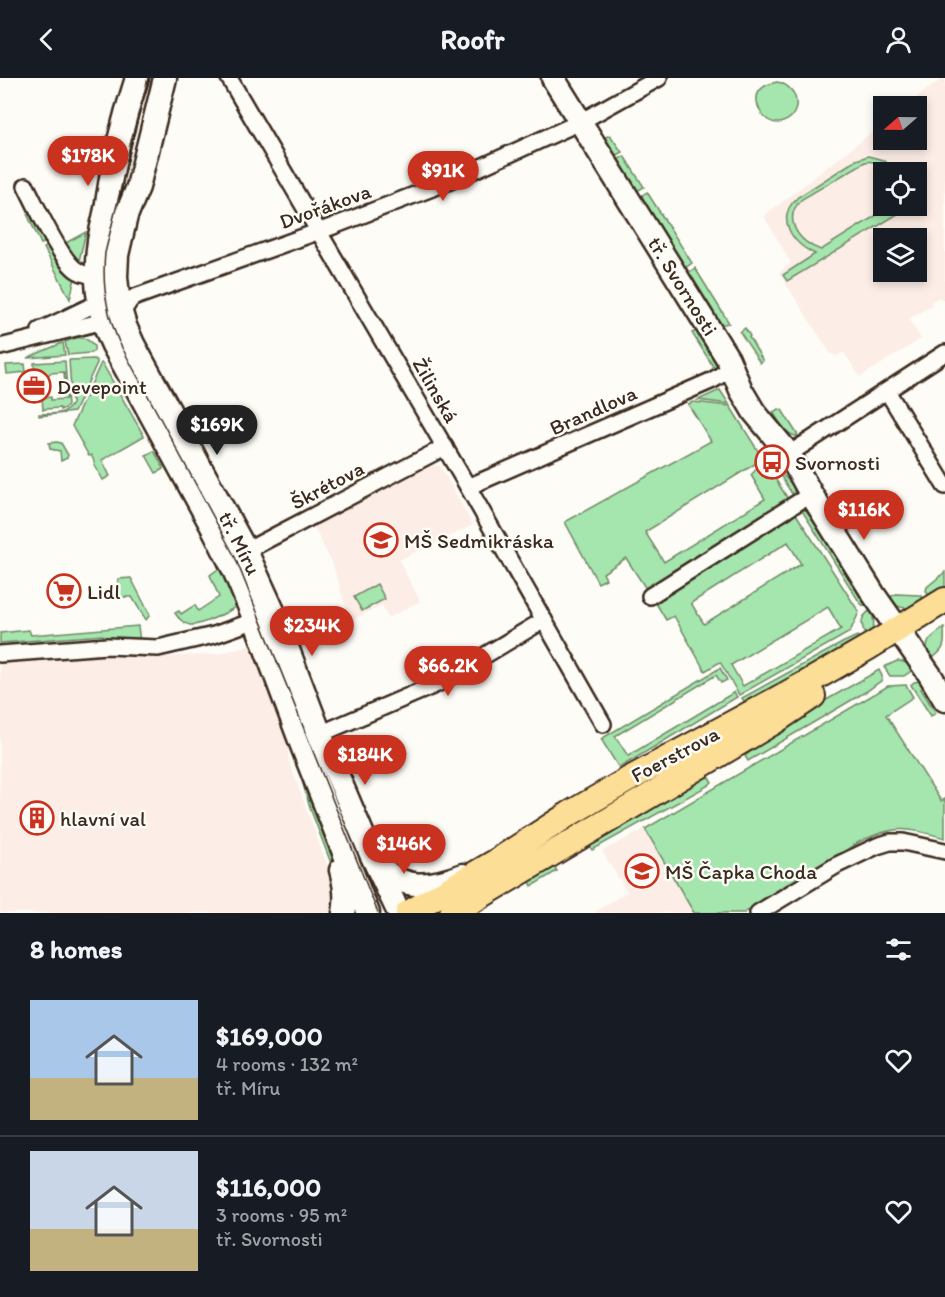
<!DOCTYPE html>
<html lang="en">
<head>
<meta charset="utf-8">
<style>
	:root { --surface:#171b24; --page:#20242c; --text:#f1f3f6; --muted:#9ea1a6; --line:#363941; --accent:#c8321e }
	body { margin:0; font-family:Itim,sans-serif; background:var(--page); color:var(--text); height:100vh; display:flex; flex-direction:column; font-size:22px; white-space:nowrap }
	* { box-sizing:border-box; margin:0 }
	p { font-size:20px; color:var(--muted) }
	.icon { flex:none; width:33px; height:33px; fill:none; stroke:currentColor; stroke-width:2; stroke-linecap:round; stroke-linejoin:round }
	.map { position:relative; height:835px; overflow:hidden }
	.details { display:flex; flex-direction:column; background:var(--surface); flex:1 }
	.details>* { flex:none }
	.needle { width:39px; rotate:250deg }
	.buttons { position:absolute; left:873px; top:18px; display:grid; gap:12px }
	.buttons a { display:grid; place-items:center; width:54px; height:54px; border-radius:0px; background:var(--surface); box-shadow:0 3px 9px #0003; font-size:30px }
	.price { position:absolute; translate:-50% -51px; padding:0 14px; border-radius:21px; background:var(--accent); color:#fff; font-size:20px; line-height:39px; filter:drop-shadow(0 2px 3px #0008) }
	.price::after { content:''; position:absolute; left:50%; top:36px; width:18px; height:14px; margin-left:-9px; background:inherit; clip-path:polygon(0 0,100% 0,50% 100%) }
	.price.current { background:#222; color:#fff }
	ul { padding:0; list-style:none }
	li { display:flex; align-items:center; gap:18px; height:150px; padding:0 30px }
	li+li { border-top:2px solid var(--line) }
	li span { display:grid; place-items:center; flex:none; width:168px; height:120px; border-radius:0px; color:#555 }
	li>.icon { margin-inline-start:auto }
	span .icon { width:72px; height:72px; fill:#fffc; stroke-width:1 }
	li b { font-size:26px }
	h2 { display:flex; justify-content:space-between; align-items:center; height:72px; padding:0 30px; font-size:26px }
	header { display:flex; justify-content:space-between; align-items:center; height:78px; padding:0 30px; background:var(--surface); font-size:27px; font-weight:700 }
	.map>svg:first-child { display:block }
	.built { fill:#fcede6; fill-rule:evenodd }
	.green { fill:#a5e5ae; stroke:#708866; stroke-width:1.5; fill-rule:evenodd }
	.lines { fill:none; stroke-linecap:round; stroke-linejoin:round }
	.street-casing { stroke:#3b2a1e; stroke-width:20 }
	.secondary-casing { stroke:#3b2a1e; stroke-width:27 }
	.primary-casing { stroke:#3b2a1e; stroke-width:28 }
	.street { stroke:#fdfcf7; stroke-width:15 }
	.secondary { stroke:#fdfcf7; stroke-width:22 }
	.primary { stroke:#fdde96; stroke-width:24 }
	.tram { stroke:#3b2a1e; stroke-width:1.5 }
	.labels { text-anchor:middle; dominant-baseline:central; stroke-width:5; stroke-linejoin:round; paint-order:stroke }
	.street-label { font-size:21px; fill:#3b2a1e; stroke:#fdfcf7 }
	.poi-label { font-size:21px; fill:#3b2a1e; stroke:#fdfcf7; text-anchor:start }
</style>
</head>
<body>
<header><svg class="icon" aria-label="back" viewBox="0 0 24 24"><path d="M15 5l-7 7 7 7"/></svg>Roofr<svg class="icon" aria-label="person" viewBox="0 0 24 24"><circle cx="12" cy="8" r="4"/><path d="M4 21q1-7 8-7t8 7"/></svg></header>
<div class="map">
<svg width="945" height="835" viewBox="0 0 945 835">
	<rect width="100%" height="100%" fill="#fdfcf7"/>
	<filter id="ink" filterUnits="userSpaceOnUse"><feTurbulence type="fractalNoise" baseFrequency=".0167" numOctaves="2"/><feDisplacementMap in="SourceGraphic" scale="12" xChannelSelector="R" yChannelSelector="G"/><feConvolveMatrix kernelMatrix="1 2 1 2 8 2 1 2 1" color-interpolation-filters="sRGB"/></filter>
	<g filter="url(#ink)">
		<!-- built -->
		<g class="built">
			<path d="M943 0H945V225L940 219 931 224 932 227 909 241 921 261 860 299 844 274 837 278 831 276 779 195 791 185 764 138 883 46 884 62H916V28H906ZM884 94H916V128H884ZM884 160H916V194H884Z"/>
			<path d="M433 387 440 388 473 447 399 482 420 523 388 540 382 527 350 543 333 487 314 449Z"/>
			<path d="M252 567 280 637 279 638 284 654 290 686 331 798 332 815 329 835H0V581L55 578 162 579 218 576Z"/>
			<path d="M645 751 694 835H593L627 814 602 773Z"/>
		</g>
		<!-- green -->
		<g class="green">
			<path d="M777 4C784 5 788 8 792 13 808 38 774 59 760 33 752 16 760 7 777 4Z"/>
			<path d="M610 57 622 74 615 78 610 70 603 69 599 62Z"/>
			<path d="M624 78 644 109 637 113 618 82Z"/>
			<path d="M868 78 883 82 895 94H889C883 87 875 82 865 84L802 121C781 141 799 165 821 172L891 128H911L787 203 783 197 815 176C792 165 774 140 798 119L856 82Z"/>
			<path d="M647 114 692 185 685 190 641 118Z"/>
			<path d="M32 134 46 164 41 166 27 136Z"/>
			<path d="M86 154 78 187 62 167Z"/>
			<path d="M48 168 68 195 75 200 70 221 44 170Z"/>
			<path d="M695 190 729 245 719 247 709 235 710 229 688 195Z"/>
			<path d="M701 250 718 282V287L716 293 692 255Z"/>
			<path d="M745 250 750 258 749 259 763 283 760 285 740 254Z"/>
			<path d="M76 260C83 259 89 261 94 268V273L90 275 68 277 65 264Z"/>
			<path d="M62 265H63L65 277 27 280Z"/>
			<path d="M94 281 97 283V285L74 334 39 338V336C50 335 66 338 72 326L69 282Z"/>
			<path d="M65 283 68 327 67 329 60 332V330L45 331 43 332 42 320 51 319V322L66 321 64 294 50 295 49 297 35 298 34 285Z"/>
			<path d="M101 285H102L144 358 102 382 110 398 103 402 94 386 95 385 91 377 89 378 72 348Z"/>
			<path d="M25 286 26 294 7 296 6 287Z"/>
			<path d="M720 312 729 326 698 322Z"/>
			<path d="M693 324 730 328 763 381 645 454 664 484 765 421 751 397 762 385 767 393 769 391 790 424 648 514 626 480 603 495 606 501 598 505 565 444 711 363 688 326Z"/>
			<path d="M779 331 782 332 799 359C785 357 780 345 773 334Z"/>
			<path d="M57 364 61 365 68 377 67 380 61 383 60 373 50 371 49 365Z"/>
			<path d="M154 373 163 389V391L156 395 146 377Z"/>
			<path d="M773 386 794 409V419Z"/>
			<path d="M801 431 809 433 868 526 864 528 860 525Z"/>
			<path d="M792 435 796 436 859 534 850 554 739 617 720 584 705 593 674 538 666 542 654 522ZM788 464 801 486 704 546 691 525ZM828 529 841 551 743 608 731 587Z"/>
			<path d="M221 489 236 522 234 530C226 535 200 548 190 547 184 546 178 540 175 535L179 533 181 536 195 527 198 533 219 519 210 497Z"/>
			<path d="M945 494V509L930 520 926 513 927 509Z"/>
			<path d="M131 500 149 535 150 537 146 542 132 519H120L118 501Z"/>
			<path d="M377 506 385 521 362 533 354 519Z"/>
			<path d="M896 516 919 517 921 518 925 524C910 530 901 535 888 520Z"/>
			<path d="M871 532C875 543 875 551 868 560 861 549 858 540 871 532Z"/>
			<path d="M138 548 140 564 108 562 103 557 0 565V555L29 552 31 557Z"/>
			<path d="M944 550C945 567 945 572 931 581 921 565 931 559 944 550Z"/>
			<path d="M857 558 860 560 863 564 777 608 744 623 742 620 844 564Z"/>
			<path d="M897 583C904 583 910 586 914 591L904 598H890L884 589Z"/>
			<path d="M720 590 727 602 721 605 716 597 615 658 628 678 728 618 734 614 737 619 619 690 601 661Z"/>
			<path d="M879 592 882 598V602L867 613 748 683 745 678 807 633Z"/>
			<path d="M921 603 925 608 921 611 936 635 931 638 911 607 914 604Z"/>
			<path d="M906 607 913 619 886 637 941 723 945 721V760C907 750 896 746 859 764L744 835H694L645 751 888 608Z"/>
			<path d="M297 679 312 728 338 795 337 801 310 730 296 682Z"/>
			<path d="M707 697 712 704 709 707 592 772 587 764Z"/>
			<path d="M554 788 557 793 532 808 528 799Z"/>
		</g>
		<g class="lines">
			<defs>
				<g id="street">
					<path d="M229 0 468 409 603 646"/>
					<path d="M26 108C36 127 61 184 78 193 84 197 90 197 97 197"/>
					<path d="M40 252C63 243 84 230 108 221"/>
					<path d="M0 269 92 246 121 236 131 221 138 218 331 149 448 104 580 44 659 0"/>
					<path d="M887 313 945 408"/>
					<path d="M789 376 945 275"/>
					<path d="M468 409 713 302 733 289"/>
					<path d="M240 476 445 369"/>
					<path d="M650 518 811 416"/>
					<path d="M0 576 107 568 158 570 214 557 262 540"/>
					<path d="M320 656 437 606 544 542"/>
					<path d="M758 835 837 787 877 768 890 764H903L945 773"/>
				</g>
				<g id="secondary">
					<path d="M137 0C123 42 112 87 106 131 104 141 101 152 99 163 94 198 97 234 113 267L215 454 234 492 255 542 304 673 368 835"/>
					<path d="M165 0 138 109 126 138 117 177 116 199 119 228 125 248 133 266 246 473 274 535 320 656 371 776 399 835"/>
					<path d="M553 0 728 281 741 312 754 334 789 376 811 416 874 517 930 597 945 622"/>
					<path d="M378 785C401 814 432 809 463 797"/>
					<path d="M341 792C345 806 347 820 344 835"/>
				</g>
				<g id="primary">
					<path d="M408 835 495 784 569 736 631 700 810 603 869 569 945 522"/>
					<path d="M452 835 774 644 813 618"/>
				</g>
			</defs>
			<!-- street casing -->
			<use href="#street" class="street-casing"/>
			<!-- secondary casing -->
			<use href="#secondary" class="secondary-casing"/>
			<!-- primary casing -->
			<use href="#primary" class="primary-casing"/>
			<!-- street -->
			<use href="#street" class="street"/>
			<!-- secondary -->
			<use href="#secondary" class="secondary"/>
			<!-- primary -->
			<use href="#primary" class="primary"/>
			<!-- tram -->
			<path class="tram" d="M148 0 105 175C102 206 106 235 119 264L235 479 378 835"/>
		</g>
	</g>
	<!-- icons -->
	<defs>
		<symbol id="office-ring" viewBox="-11 -11 22 22"><circle r="9.5" fill="#fdfcf7" stroke="#c8321e" stroke-width="1.5"/><path d="M-6-3h4V-5.5h4V-3h4V5H-6ZM-1-4.5V-3h2v-1.5ZM-6 0V1H6V0Z" fill="#c8321e"/></symbol>
		<symbol id="bus-ring" viewBox="-11 -11 22 22"><circle r="9.5" fill="#fdfcf7" stroke="#c8321e" stroke-width="1.5"/><path d="M-5-6H5V4H4V6H2V4H-2V6H-4V4H-5ZM-3.5-4V0h7V-4ZM-3.5 1.2v1.5H-2V1.2ZM2 1.2v1.5H3.5V1.2Z" fill="#c8321e"/></symbol>
		<symbol id="school-ring" viewBox="-11 -11 22 22"><circle r="9.5" fill="#fdfcf7" stroke="#c8321e" stroke-width="1.5"/><path d="M0-5L7-2L0 1L-7-2ZM-4 1L0 2.5L4 1V4Q0 6-4 4Z" fill="#c8321e"/></symbol>
		<symbol id="supermarket-ring" viewBox="-11 -11 22 22"><circle r="9.5" fill="#fdfcf7" stroke="#c8321e" stroke-width="1.5"/><path d="M-6-5.5h2.5l.6 2H6L4.5 2H-2.5L-4.4-4H-6ZM-1.5 3.2a1.3 1.3 0 1 0 .1 0ZM3 3.2a1.3 1.3 0 1 0 .1 0Z" fill="#c8321e"/></symbol>
		<symbol id="building-ring" viewBox="-11 -11 22 22"><circle r="9.5" fill="#fdfcf7" stroke="#c8321e" stroke-width="1.5"/><path d="M-4-6H4V6H1V3H-1V6H-4ZM-2.5-4.3h1.7v1.8h-1.7ZM.8-4.3h1.7v1.8H.8ZM-2.5-1h1.7V.8h-1.7ZM.8-1h1.7V.8H.8Z" fill="#c8321e"/></symbol>
	</defs>
	<g fill-rule="evenodd">
		<use href="#office-ring" x="15" y="289" width="38" height="38"/>
		<use href="#bus-ring" x="753" y="365" width="38" height="38"/>
		<use href="#school-ring" x="362" y="443" width="38" height="38"/>
		<use href="#supermarket-ring" x="45" y="494" width="38" height="38"/>
		<use href="#building-ring" x="18" y="721" width="38" height="38"/>
		<use href="#school-ring" x="623" y="774" width="38" height="38"/>
	</g>
	<g class="labels">
		<!-- street labels -->
		<g class="street-label">
			<text transform="translate(325 128) rotate(-20)">Dvořákova</text>
			<text transform="translate(683 208) rotate(58)">tř. Svornosti</text>
			<text transform="translate(436 312) rotate(60)">Žilinská</text>
			<text transform="translate(593 332) rotate(-24)">Brandlova</text>
			<text transform="translate(327 407) rotate(-28)">Škrétova</text>
			<text transform="translate(240 465) rotate(63)">tř. Míru</text>
			<text transform="translate(675 676) rotate(-28)">Foerstrova</text>
		</g>
		<!-- poi labels -->
		<g class="poi-label">
			<text x="57" y="308">Devepoint</text>
			<text x="795" y="384">Svornosti</text>
			<text x="404" y="462">MŠ Sedmikráska</text>
			<text x="87" y="513">Lidl</text>
			<text x="60" y="740">hlavní val</text>
			<text x="665" y="793">MŠ Čapka Choda</text>
		</g>
	</g>
</svg>
<div class="buttons">
<a><svg class="needle" viewBox="-14 -14 28 28"><path d="M0-13l5 13h-10z" fill="#e53935"/><path d="M0 13l5-13h-10z" fill="#9ea1a6"/></svg></a>
<a><svg class="icon" aria-label="locate" viewBox="0 0 24 24"><circle cx="12" cy="12" r="6"/><path d="M12 2v4M12 18v4M2 12h4M18 12h4"/></svg></a>
<a><svg class="icon" aria-label="layers" viewBox="0 0 24 24"><path d="M12 4l9 5-9 5-9-5zM3 14l9 5 9-5"/></svg></a>
</div>
<b class="price" style="left:88px;top:109px">$178K</b>
<b class="price" style="left:443px;top:124px">$91K</b>
<b class="price current" style="left:217px;top:378px">$169K</b>
<b class="price" style="left:864px;top:463px">$116K</b>
<b class="price" style="left:312px;top:579px">$234K</b>
<b class="price" style="left:448px;top:619px">$66.2K</b>
<b class="price" style="left:365px;top:708px">$184K</b>
<b class="price" style="left:404px;top:797px">$146K</b>
</div>
<section class="details">
<h2>8 homes<svg class="icon" aria-label="filters" viewBox="0 0 24 24"><path d="M4 7h16M4 17h16"/><circle cx="9" cy="7" r="2"/><circle cx="15" cy="17" r="2"/></svg></h2>
<ul>
<li><span style="background:linear-gradient(#a9c7e8 65%,#c2b280 0)"><svg class="icon" aria-label="home" viewBox="0 0 24 24"><path d="M3 11l9-7 9 7M6 9v11h12V9"/></svg></span><div><b>$169,000</b><p>4 rooms · 132 m²</p><p>tř. Míru</p></div><svg class="icon" aria-label="heart" viewBox="0 0 24 24"><path d="M12 20l-8-8c-3-5 5-10 8-4 3-6 11-1 8 4z"/></svg></li>
<li><span style="background:linear-gradient(#c9d6e8 65%,#c2b280 0)"><svg class="icon" aria-label="home" viewBox="0 0 24 24"><path d="M3 11l9-7 9 7M6 9v11h12V9"/></svg></span><div><b>$116,000</b><p>3 rooms · 95 m²</p><p>tř. Svornosti</p></div><svg class="icon" aria-label="heart" viewBox="0 0 24 24"><path d="M12 20l-8-8c-3-5 5-10 8-4 3-6 11-1 8 4z"/></svg></li>
</ul>
</section>
</body>
</html>
